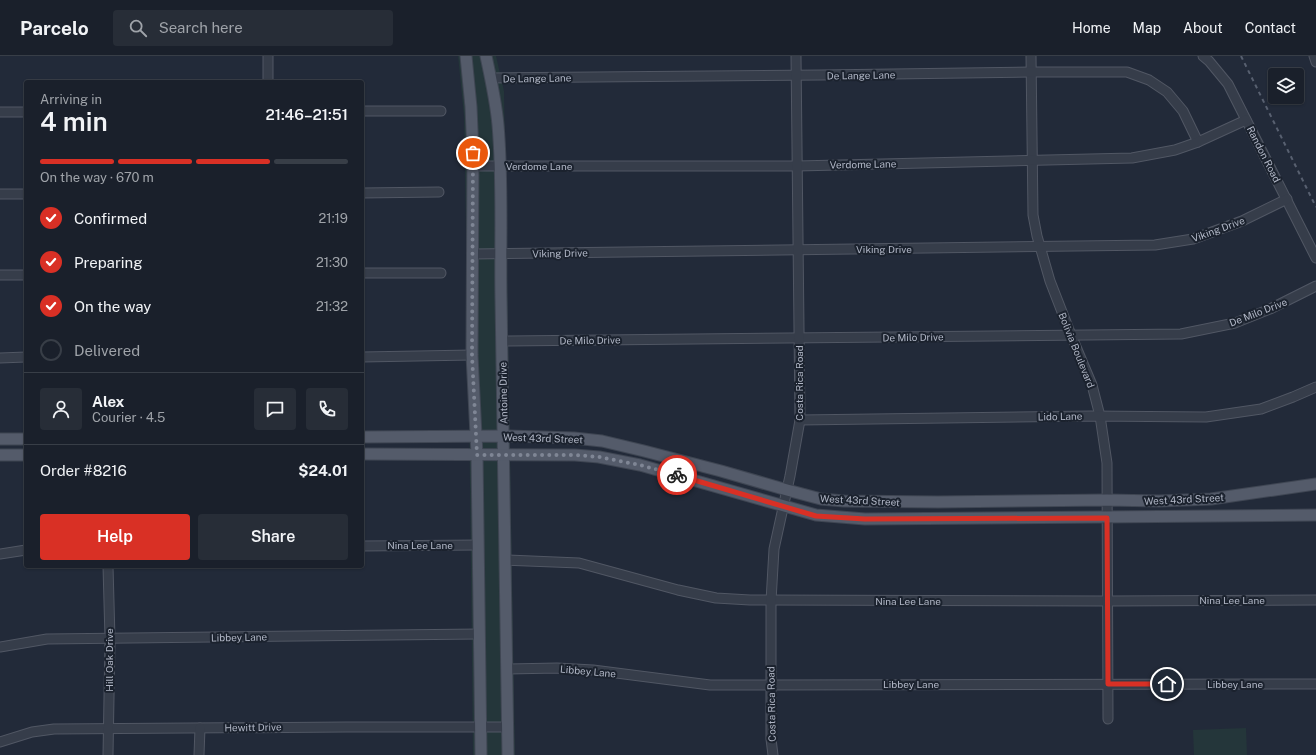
<!DOCTYPE html>
<meta charset="utf-8">
<style>
body{margin:0;font-family:"Public Sans",sans-serif;background:#272d37;color:#f1f3f6;height:100vh;display:flex;flex-direction:column;font-size:15px;white-space:nowrap}
*{box-sizing:border-box;margin:0}
p{font-size:13px;color:#9fa3a9}
.icon{flex:none;width:22px;height:22px;fill:none;stroke:currentColor;stroke-width:2;stroke-linecap:round;stroke-linejoin:round}
.map{position:relative;flex:1;overflow:hidden}
.side{position:absolute;left:24px;top:24px;width:340px;height:488px;display:flex;flex-direction:column;background:#1a202b;border-radius:4px;box-shadow:0 1px 3px #0004,0 0 0 1px #383e47}
.side>*{flex:none}
.fabs{position:absolute;left:1268px;top:12px;display:grid;gap:8px}
.fabs a{display:grid;place-items:center;width:36px;height:36px;border-radius:4px;background:#1a202b;box-shadow:0 1px 3px #0004,0 0 0 1px #383e47;font-size:20px}
.pin{position:absolute;display:grid;place-items:center;width:34px;height:34px;color:#fff;margin:-17px;border:2px solid #fff;border-radius:50%;box-shadow:0 1px 4px #0007}
.courier{position:absolute;display:grid;place-items:center;width:40px;height:40px;margin:-20px;border:3px solid #d93025;border-radius:50%;background:#fff;color:#222;box-shadow:0 1px 5px #0007}
.headline em{font-style:normal;font-weight:600}
.headline div{display:flex;flex-direction:column-reverse}
.headline{display:flex;align-items:center;justify-content:space-between;height:68px;padding:0 16px}
h1{font-size:26px;font-weight:600;line-height:30px}
.bar{display:grid;grid-template-columns:repeat(4,1fr);gap:6px 4px;align-content:center;height:48px;padding:0 16px}
.bar i{height:5px;border-radius:3px;background:#383e47}
.bar .selected{background:#d93025}
.bar p{grid-column:span 4}
.line{display:flex;align-items:center;gap:10px;padding:0 16px;border-top:1px solid #383e47}
.line div{flex:1}
.round{display:grid;place-items:center;flex:none;width:42px;height:42px;border-radius:4px;background:#272d37}
ol{padding:0 16px;list-style:none}
li{display:flex;align-items:center;gap:12px;height:44px}
li p{margin-inline-start:auto}
li .icon{padding:4px;border-radius:50%;background:#d93025;color:#fff;stroke-width:4}
li:last-child{color:#9fa3a9}
li i{width:22px;height:22px;border:2px solid #383e47;border-radius:50%}
.primary-button{display:flex;gap:8px;margin-top:auto;padding:8px 16px}
.primary-button a{flex:1;height:46px;border-radius:4px;background:#d93025;color:#fff;font-size:16px;font-weight:600;line-height:46px;text-align:center}
.primary-button a+a{background:#272d37;color:#f1f3f6}
header{display:flex;align-items:center;gap:24px;box-sizing:border-box;height:56px;padding:0 20px;background:#1a202b;border-bottom:1px solid #383e47}
header strong{font-size:19px}
nav{display:flex;gap:22px;margin-inline-start:auto;font-size:14px}
.search{width:280px;height:36px;background:#272d37;display:flex;align-items:center;gap:10px;box-sizing:border-box;padding:0 14px;border-radius:4px;color:#9fa3a9;font-size:15px}
.map>svg:first-child{display:block}
.green{fill:#24363a}
.lines{fill:none;stroke-linecap:round;stroke-linejoin:round}
.minor-casing{stroke:#515764;stroke-width:11}
.major-casing{stroke:#3f4653;stroke-width:13}
.minor{stroke:#363d4a;stroke-width:9}
.major{stroke:#545b6a;stroke-width:11}
.rail{stroke:#586070;stroke-width:2;stroke-dasharray:4 4;stroke-linecap:butt}
.done{stroke:#7f8695;stroke-width:4;stroke-dasharray:0 7.2}
.route{stroke:#d93025;stroke-width:5}
.labels{text-anchor:middle;stroke-width:4;stroke-linejoin:round;paint-order:stroke}
.street-label{font-size:10px;fill:#b1b7c6;stroke:#1b222e}
</style>
<header>
<strong>Parcelo</strong>
<div class="search"><svg class="icon" aria-label="search" viewBox="0 0 24 24"><circle cx="10" cy="10" r="6"/><path d="M15 15l6 6"/></svg>Search here</div>
<nav><a>Home</a><a>Map</a><a>About</a><a>Contact</a></nav>
</header>
<div class="map">
<svg width="1316" height="699" viewBox="0 0 1316 699">
<rect width="100%" height="100%" fill="#222a39"/>
<g class="green">
<polygon points="458,0 496,0 504,35 515,699 473,699 469,341 464,60"/>
<polygon points="1246,672 1247,699 1194,699 1193,674"/>
</g>
<g class="lines">
<defs>
<g id="minor">
<polyline points="1031,0 1033,159 1037,180 1050,225 1071,279 1092,329 1100,360 1107,407 1108,663"/>
<polyline points="1203,0 1209,5 1228,28 1316,202"/>
<polyline points="1314,0 1316,6"/>
<polyline points="491,22 821,19 1031,16 1127,16 1149,24 1167,36 1183,55 1198,86"/>
<polyline points="268,26 268,0"/>
<polyline points="362,55 441,55"/>
<polyline points="0,56 26,56"/>
<polyline points="473,110 797,110 1132,102 1175,94 1198,86 1246,64"/>
<polyline points="362,137 439,136"/>
<polyline points="0,138 26,138"/>
<polyline points="473,198 1155,189 1193,183 1242,165 1287,143"/>
<polyline points="362,217 441,217"/>
<polyline points="0,219 26,219"/>
<polyline points="502,285 1181,278 1235,267 1270,253 1316,230"/>
<polyline points="362,301 472,299"/>
<polyline points="0,302 26,301"/>
<polyline points="800,364 1091,360 1206,361 1261,353 1293,341 1316,331"/>
<polyline points="362,490 478,489"/>
<polyline points="0,498 26,494"/>
<polyline points="505,504 579,507 678,534 716,542 750,544 1108,545 1316,544"/>
<polyline points="0,591 47,583 479,578"/>
<polyline points="507,613 557,612 593,614 710,629 1316,628"/>
<polyline points="0,686 32,676 54,673 346,671 508,671"/>
<polyline points="108,699 110,583 108,510"/>
<polyline points="199,699 200,672"/>
<polyline points="773,699 771,683 771,545 774,493 790,420 800,364 796,0"/>
</g>
<g id="major">
<polyline points="466,0 471,51 473,97 472,299 477,399 481,699"/>
<path d="M486,0C491,23 496,46 498,69C503,126 500,184 501,242C504,394 505,547 508,699"/>
<polyline points="362,381 504,380 574,382 602,385 644,395 721,415 787,434 821,443 844,445 938,446 1107,444 1159,445 1211,443 1316,428"/>
<polyline points="0,383 26,383"/>
<polyline points="362,398 575,399 599,401 640,409 816,459 865,463 1316,459"/>
<polyline points="0,399 26,399"/>
</g>
</defs>
<use href="#minor" class="minor-casing"/>
<use href="#major" class="major-casing"/>
<use href="#minor" class="minor"/>
<use href="#major" class="major"/>
<polyline class="rail" points="1241,0 1316,151"/>
</g>
<g class="lines">
<polyline class="done" points="473,97 472,299 477,399 575,399 599,401 640,409 677,419"/>
<polyline class="route" points="677,419 816,460 865,463 1107,462 1108,628 1167,628"/>
</g>
<g class="labels">
<g class="street-label">
<text transform="translate(861 19) rotate(-1)" y="4">De Lange Lane</text>
<text transform="translate(537 22) rotate(-1)" y="4">De Lange Lane</text>
<text transform="translate(1264 98) rotate(63)" y="4">Randon Road</text>
<text transform="translate(863 108) rotate(-1)" y="4">Verdome Lane</text>
<text x="539" y="114">Verdome Lane</text>
<text transform="translate(1218 173) rotate(-20)" y="4">Viking Drive</text>
<text x="884" y="197">Viking Drive</text>
<text transform="translate(560 197) rotate(-1)" y="4">Viking Drive</text>
<text transform="translate(1258 256) rotate(-21)" y="4">De Milo Drive</text>
<text transform="translate(913 281) rotate(-1)" y="4">De Milo Drive</text>
<text transform="translate(590 284) rotate(-1)" y="4">De Milo Drive</text>
<text transform="translate(1077 294) rotate(68)" y="4">Bolivia Boulevard</text>
<text transform="translate(799 327) rotate(-90)" y="4">Costa Rica Road</text>
<text transform="translate(503 337) rotate(-91)" y="4">Antoine Drive</text>
<text transform="translate(1060 360) rotate(-1)" y="4">Lido Lane</text>
<text transform="translate(543 382) rotate(2)" y="4">West 43rd Street</text>
<text transform="translate(1184 443) rotate(-3)" y="4">West 43rd Street</text>
<text transform="translate(860 444) rotate(3)" y="4">West 43rd Street</text>
<text x="420" y="493">Nina Lee Lane</text>
<text x="1232" y="548">Nina Lee Lane</text>
<text x="908" y="549">Nina Lee Lane</text>
<text transform="translate(239 581) rotate(-1)" y="4">Libbey Lane</text>
<text transform="translate(109 604) rotate(-90)" y="4">Hill Oak Drive</text>
<text transform="translate(588 615) rotate(5)" y="4">Libbey Lane</text>
<text x="911" y="632">Libbey Lane</text>
<text x="1235" y="632">Libbey Lane</text>
<text transform="translate(771 648) rotate(-91)" y="4">Costa Rica Road</text>
<text transform="translate(253 671) rotate(-1)" y="4">Hewitt Drive</text>
</g>
</g>
</svg>
<div class="fabs">
<a><svg class="icon" aria-label="layers" viewBox="0 0 24 24"><path d="M12 4l9 5-9 5-9-5zM3 14l9 5 9-5"/></svg></a>
</div>
<div class="pin" style="left:473px;top:97px;background:#ea580c"><svg class="icon" aria-label="bag" viewBox="0 0 24 24"><path d="M5 8h14l-1 12H6zM9 8a3 3 0 0 1 6 0"/></svg></div>
<div class="pin" style="left:1167px;top:628px;background:#1f2937"><svg class="icon" aria-label="home" viewBox="0 0 24 24"><path d="M3 11l9-7 9 7M6 9v11h12V9"/></svg></div>
<div class="courier" style="left:677px;top:419px"><svg class="icon" aria-label="bike" viewBox="0 0 24 24"><circle cx="6" cy="16" r="4"/><circle cx="18" cy="16" r="4"/><path d="M6 16l4-8h5l3 8M10 8l3 8H6M13 5h3"/></svg></div>
<section class="side">
<div class="headline"><div><h1>4 min</h1><p>Arriving in</p></div><em>21:46–21:51</em></div>
<div class="bar"><i class="selected"></i><i class="selected"></i><i class="selected"></i><i></i><p>On the way · 670 m</p></div>
<ol>
<li><svg class="icon" aria-label="check" viewBox="0 0 24 24"><path d="M5 12l5 5 9-10"/></svg>Confirmed<p>21:19</p></li>
<li><svg class="icon" aria-label="check" viewBox="0 0 24 24"><path d="M5 12l5 5 9-10"/></svg>Preparing<p>21:30</p></li>
<li><svg class="icon" aria-label="check" viewBox="0 0 24 24"><path d="M5 12l5 5 9-10"/></svg>On the way<p>21:32</p></li>
<li><i></i>Delivered</li>
</ol>
<div class="line" style="height:72px"><a class="round"><svg class="icon" aria-label="person" viewBox="0 0 24 24"><circle cx="12" cy="8" r="4"/><path d="M4 21q1-7 8-7t8 7"/></svg></a><div><b>Alex</b><p>Courier · 4.5</p></div><a class="round"><svg class="icon" aria-label="chat" viewBox="0 0 24 24"><path d="M4 5h16v11H9l-5 4z"/></svg></a><a class="round"><svg class="icon" aria-label="phone" viewBox="0 0 24 24"><path d="M5 4h4l2 5-3 2q2 4 5 5l2-3 5 2v4C11 20 4 13 5 4z"/></svg></a></div>
<div class="line" style="height:52px"><div>Order #8216</div><b>$24.01</b></div>
<div class="primary-button"><a>Help</a><a>Share</a></div>
</section>
</div>
